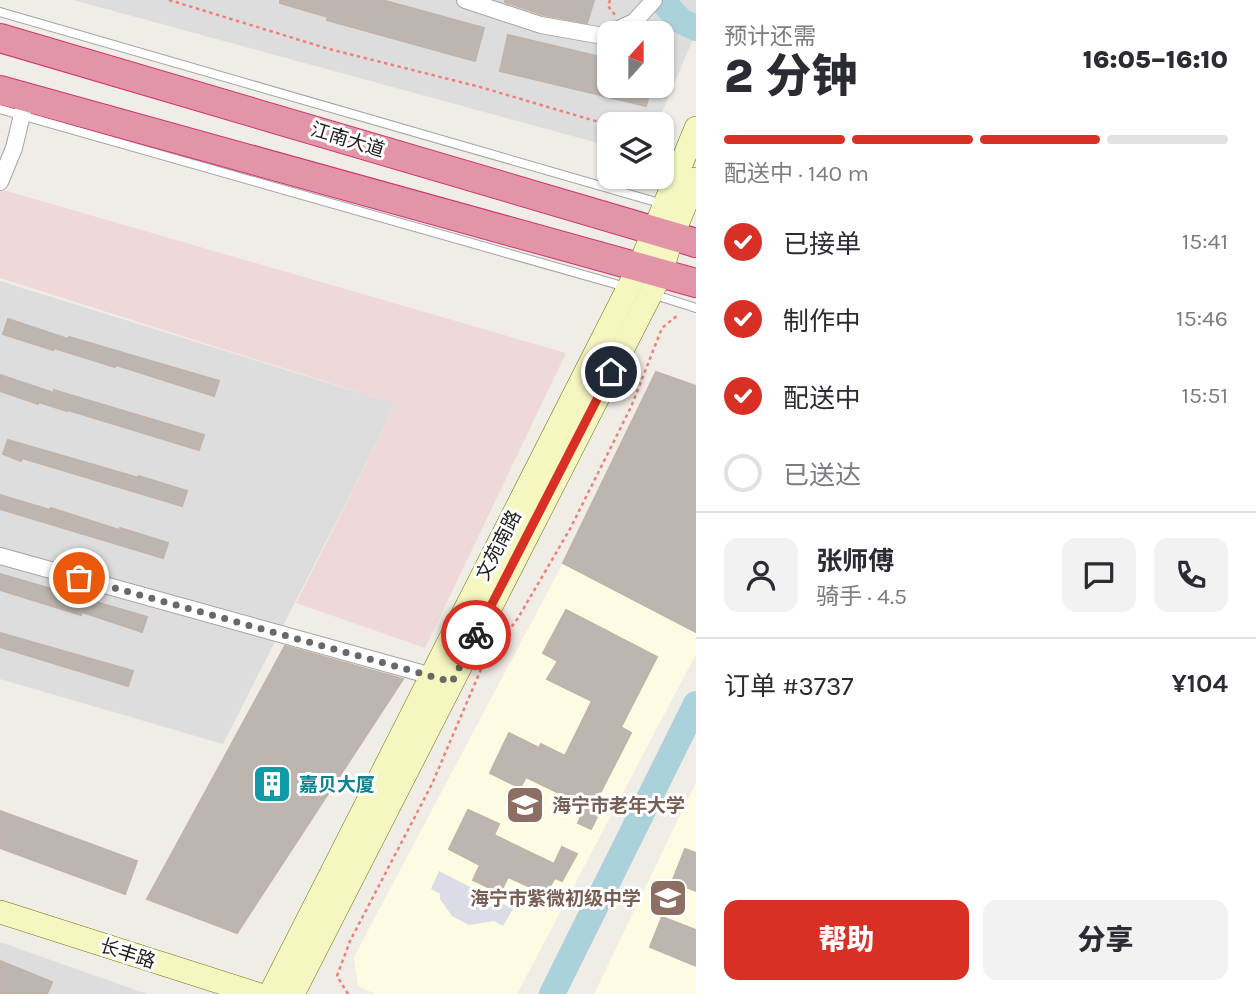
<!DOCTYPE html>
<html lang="zh">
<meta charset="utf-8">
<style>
body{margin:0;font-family:Karla,"Noto Sans SC",sans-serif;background:#f2f2f3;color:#2b2b33;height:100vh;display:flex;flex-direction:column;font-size:26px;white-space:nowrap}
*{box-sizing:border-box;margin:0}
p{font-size:23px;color:#7c7c81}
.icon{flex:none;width:38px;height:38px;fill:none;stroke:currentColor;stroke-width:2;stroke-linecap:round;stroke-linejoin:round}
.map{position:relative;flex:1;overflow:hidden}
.side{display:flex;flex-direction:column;background:#fff;width:560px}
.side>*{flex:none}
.needle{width:46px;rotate:21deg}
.fabs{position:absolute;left:597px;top:21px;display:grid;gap:14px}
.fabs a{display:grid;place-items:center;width:77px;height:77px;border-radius:14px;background:#fff;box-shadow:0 2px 5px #0004;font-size:35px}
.pin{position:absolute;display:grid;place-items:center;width:60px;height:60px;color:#fff;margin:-30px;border:4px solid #fff;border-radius:50%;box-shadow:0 2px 7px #0007}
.courier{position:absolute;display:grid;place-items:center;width:70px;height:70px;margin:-35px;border:5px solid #d93025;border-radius:50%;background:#fff;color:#222;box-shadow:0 2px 9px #0007}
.headline em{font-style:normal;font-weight:800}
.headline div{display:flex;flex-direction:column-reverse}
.headline{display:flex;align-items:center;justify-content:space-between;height:119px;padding:0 28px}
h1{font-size:46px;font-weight:800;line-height:52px}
.bar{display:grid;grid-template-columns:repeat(4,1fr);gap:10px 7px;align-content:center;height:84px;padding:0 28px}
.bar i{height:9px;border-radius:5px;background:#e1e1e2}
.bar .active{background:#d93025}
.bar p{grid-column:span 4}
.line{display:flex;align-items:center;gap:18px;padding:0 28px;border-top:2px solid #e1e1e2}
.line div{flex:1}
.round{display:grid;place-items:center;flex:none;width:74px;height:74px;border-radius:14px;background:#f2f2f3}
ol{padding:0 28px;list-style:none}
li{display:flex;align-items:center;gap:21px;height:77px}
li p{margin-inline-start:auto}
li .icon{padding:7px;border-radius:50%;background:#d93025;color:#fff;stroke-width:4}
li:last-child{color:#7c7c81}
li i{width:38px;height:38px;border:4px solid #e1e1e2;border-radius:50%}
.action{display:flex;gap:14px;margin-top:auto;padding:14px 28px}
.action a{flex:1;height:80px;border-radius:14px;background:#d93025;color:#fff;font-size:28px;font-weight:800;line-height:80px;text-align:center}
.action a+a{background:#f2f2f3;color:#2b2b33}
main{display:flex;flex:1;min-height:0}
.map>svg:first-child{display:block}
.residential{fill:#dedddd;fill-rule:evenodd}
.commercial{fill:#efd8d8}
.education{fill:#fdfce3}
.plaza{fill:#dbdce6}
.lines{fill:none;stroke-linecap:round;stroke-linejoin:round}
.river{stroke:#abd2da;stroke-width:26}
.building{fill:#bdb6b0;stroke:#c1b3aa;stroke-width:2}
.lane-casing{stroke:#a4a4a4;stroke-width:10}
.street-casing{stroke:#a4a4a4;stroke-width:18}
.secondary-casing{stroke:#6b720c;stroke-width:24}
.highway-casing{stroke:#d0336f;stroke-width:30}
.path{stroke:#f17f77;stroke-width:2.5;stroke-dasharray:3.5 3.5;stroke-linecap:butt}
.lane{stroke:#fff;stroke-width:8}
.street{stroke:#fff;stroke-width:16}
.secondary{stroke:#f5f6c0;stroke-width:23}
.highway{stroke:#e295a6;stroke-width:28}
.done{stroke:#696866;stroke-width:7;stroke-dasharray:0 12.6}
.route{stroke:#d93025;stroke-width:9}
.labels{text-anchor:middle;stroke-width:6;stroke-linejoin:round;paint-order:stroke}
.street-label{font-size:19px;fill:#202020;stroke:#fff}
.culture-label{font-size:19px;font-weight:bold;fill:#0d838f;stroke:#fff;text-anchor:start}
.education-label{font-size:19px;font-weight:bold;fill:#785e54;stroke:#fff;text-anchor:start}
</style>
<main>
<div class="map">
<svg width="696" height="994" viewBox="0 0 696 994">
<rect width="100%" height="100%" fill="#f0ede7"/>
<g class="residential">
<path d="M73,0H696V32L657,124H609V146ZM609,33H662V86H609Z"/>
<polygon points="0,281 396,404 223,744 0,679"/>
<polygon points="0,942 147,994 0,994"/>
</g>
<polygon class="commercial" points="0,189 566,353 425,648 296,603 396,404 0,278"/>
<g class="education">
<polygon points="563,563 696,632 696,654 517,994 375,994 358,986 354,957"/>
<polygon points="696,783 696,994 594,994 686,803"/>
</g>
<polygon class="plaza" points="439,871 513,909 503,926 494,921 469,925 452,916 440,899 440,894 431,889"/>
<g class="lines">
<g class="river">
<polyline points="661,0 681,21 696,28"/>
<polyline points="552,994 696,704"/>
</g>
</g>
<g class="building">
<polygon points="280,0 382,0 484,28 475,61 327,20 328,17 280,3"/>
<polygon points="505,0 594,0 587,23 544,15 505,2"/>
<polygon points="508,35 609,59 609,86 651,86 646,106 500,71"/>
<polygon points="8,319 68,339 69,337 219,381 214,396 116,365 115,367 54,348 53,350 3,334"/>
<polygon points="656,372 696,386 696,632 563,563"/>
<polygon points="0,375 54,393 54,390 204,435 199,450 68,410 67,411 39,402 38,404 0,391"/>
<polygon points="8,440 139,478 139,476 187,491 182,506 22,458 21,461 3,454"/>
<polygon points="0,495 50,510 51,508 119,530 120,528 168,543 163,558 0,509"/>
<polygon points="0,574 147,617 142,632 82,612 81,615 0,590"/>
<polygon points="566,610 657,657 621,727 631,733 597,799 604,803 591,829 578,823 586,806 526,777 520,788 490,773 509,733 539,748 541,744 565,756 592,701 547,679 558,661 543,653"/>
<polygon points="0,633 133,671 128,686 0,647"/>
<polygon points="285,646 403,679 237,933 147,899"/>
<polygon points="468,810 499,824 494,835 554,864 562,847 577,854 562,881 555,878 545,894 508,877 500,893 473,880 480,865 449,849"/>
<polygon points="0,811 137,861 125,894 0,848"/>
<polygon points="685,849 696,853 696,891 672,882"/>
<polygon points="662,917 696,930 696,966 650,947"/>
<polygon points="0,961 52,982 47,994 0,994"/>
</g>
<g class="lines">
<defs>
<g id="lane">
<polyline points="0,12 663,204"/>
<polyline points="0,109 626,287"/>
<polyline points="652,294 696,308"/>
</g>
<g id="street">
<polyline points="465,0 541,25 603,36 634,22 654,0"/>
<polyline points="0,182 14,148 26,98"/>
<polyline points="0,556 439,678"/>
</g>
<g id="secondary">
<polyline points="0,912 257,994"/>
<polyline points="270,994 639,267 696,128"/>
<polyline points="293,994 661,274 672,236 696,179"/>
</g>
<g id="highway">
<polyline points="0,38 696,243"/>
<polyline points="0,90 696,283"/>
</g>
</defs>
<use href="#lane" class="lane-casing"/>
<use href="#street" class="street-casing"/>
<use href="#secondary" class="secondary-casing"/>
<use href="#highway" class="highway-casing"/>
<g class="path">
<polyline points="169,0 329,49 480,87 609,125"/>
<polyline points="610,0 608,6 615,15"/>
<polyline points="348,994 337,976 350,941 432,784 482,667 518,618 570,529 631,407 662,328 679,314"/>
</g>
<use href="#lane" class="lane"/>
<use href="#street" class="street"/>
<use href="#secondary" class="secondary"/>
<use href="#highway" class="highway"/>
</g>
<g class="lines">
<polyline class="done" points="79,578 452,682 476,635"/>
<polyline class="route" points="476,635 611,372"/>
</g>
<defs>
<symbol id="building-square" viewBox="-11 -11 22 22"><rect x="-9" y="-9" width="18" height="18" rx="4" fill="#0f9aa8" stroke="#fff"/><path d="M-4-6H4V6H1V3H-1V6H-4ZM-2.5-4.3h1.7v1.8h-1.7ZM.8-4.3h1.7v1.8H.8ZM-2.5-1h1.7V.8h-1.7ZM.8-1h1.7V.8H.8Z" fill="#fff"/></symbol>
<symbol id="school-square" viewBox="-11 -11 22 22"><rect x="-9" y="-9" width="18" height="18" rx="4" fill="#8d6e63" stroke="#fff"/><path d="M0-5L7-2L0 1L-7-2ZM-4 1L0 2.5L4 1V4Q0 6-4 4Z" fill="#fff"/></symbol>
</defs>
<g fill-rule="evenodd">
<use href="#building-square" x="250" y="762" width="44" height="44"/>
<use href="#school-square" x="503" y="783" width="44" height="44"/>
<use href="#school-square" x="646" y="876" width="44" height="44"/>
</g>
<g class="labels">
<g class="street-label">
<text transform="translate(348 139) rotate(17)" y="7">江南大道</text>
<text transform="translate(498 545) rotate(-63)" y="7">文苑南路</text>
<text transform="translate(128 953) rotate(18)" y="7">长丰路</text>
</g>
<g class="culture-label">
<text x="299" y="791">嘉贝大厦</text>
</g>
<g class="education-label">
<text x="552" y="812">海宁市老年大学</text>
<text x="641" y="905" text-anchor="end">海宁市紫微初级中学</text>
</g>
</g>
</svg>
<div class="fabs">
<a><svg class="needle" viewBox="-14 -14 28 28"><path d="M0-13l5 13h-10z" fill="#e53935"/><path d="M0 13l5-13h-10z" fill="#7c7c81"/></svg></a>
<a><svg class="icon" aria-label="layers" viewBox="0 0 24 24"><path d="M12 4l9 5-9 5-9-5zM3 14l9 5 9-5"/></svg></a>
</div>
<div class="pin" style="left:79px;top:578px;background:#ea580c"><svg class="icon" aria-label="bag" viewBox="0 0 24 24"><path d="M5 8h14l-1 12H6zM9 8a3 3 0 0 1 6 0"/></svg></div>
<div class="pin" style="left:611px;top:372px;background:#1f2937"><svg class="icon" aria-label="home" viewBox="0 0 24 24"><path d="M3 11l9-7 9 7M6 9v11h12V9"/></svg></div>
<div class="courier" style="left:476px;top:635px"><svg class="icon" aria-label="bike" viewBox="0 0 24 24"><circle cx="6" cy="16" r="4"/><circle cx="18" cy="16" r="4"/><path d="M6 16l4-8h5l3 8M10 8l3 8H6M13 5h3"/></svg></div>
</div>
<section class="side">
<div class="headline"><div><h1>2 分钟</h1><p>预计还需</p></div><em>16:05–16:10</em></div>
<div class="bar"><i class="active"></i><i class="active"></i><i class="active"></i><i></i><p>配送中 · 140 m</p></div>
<ol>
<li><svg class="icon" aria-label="check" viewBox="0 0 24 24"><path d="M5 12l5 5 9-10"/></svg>已接单<p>15:41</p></li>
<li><svg class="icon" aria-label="check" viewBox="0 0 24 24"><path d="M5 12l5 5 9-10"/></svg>制作中<p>15:46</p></li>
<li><svg class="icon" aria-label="check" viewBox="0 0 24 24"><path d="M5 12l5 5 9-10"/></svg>配送中<p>15:51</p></li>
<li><i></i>已送达</li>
</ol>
<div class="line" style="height:126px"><a class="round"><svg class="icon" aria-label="person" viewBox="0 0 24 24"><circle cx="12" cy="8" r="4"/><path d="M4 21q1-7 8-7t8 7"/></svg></a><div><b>张师傅</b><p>骑手 · 4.5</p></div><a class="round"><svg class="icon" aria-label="chat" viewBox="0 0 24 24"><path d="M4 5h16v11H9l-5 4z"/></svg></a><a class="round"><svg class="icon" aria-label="phone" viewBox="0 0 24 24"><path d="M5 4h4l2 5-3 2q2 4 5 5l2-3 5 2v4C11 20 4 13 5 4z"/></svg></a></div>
<div class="line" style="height:91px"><div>订单 #3737</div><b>¥104</b></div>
<div class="action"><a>帮助</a><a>分享</a></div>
</section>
</main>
